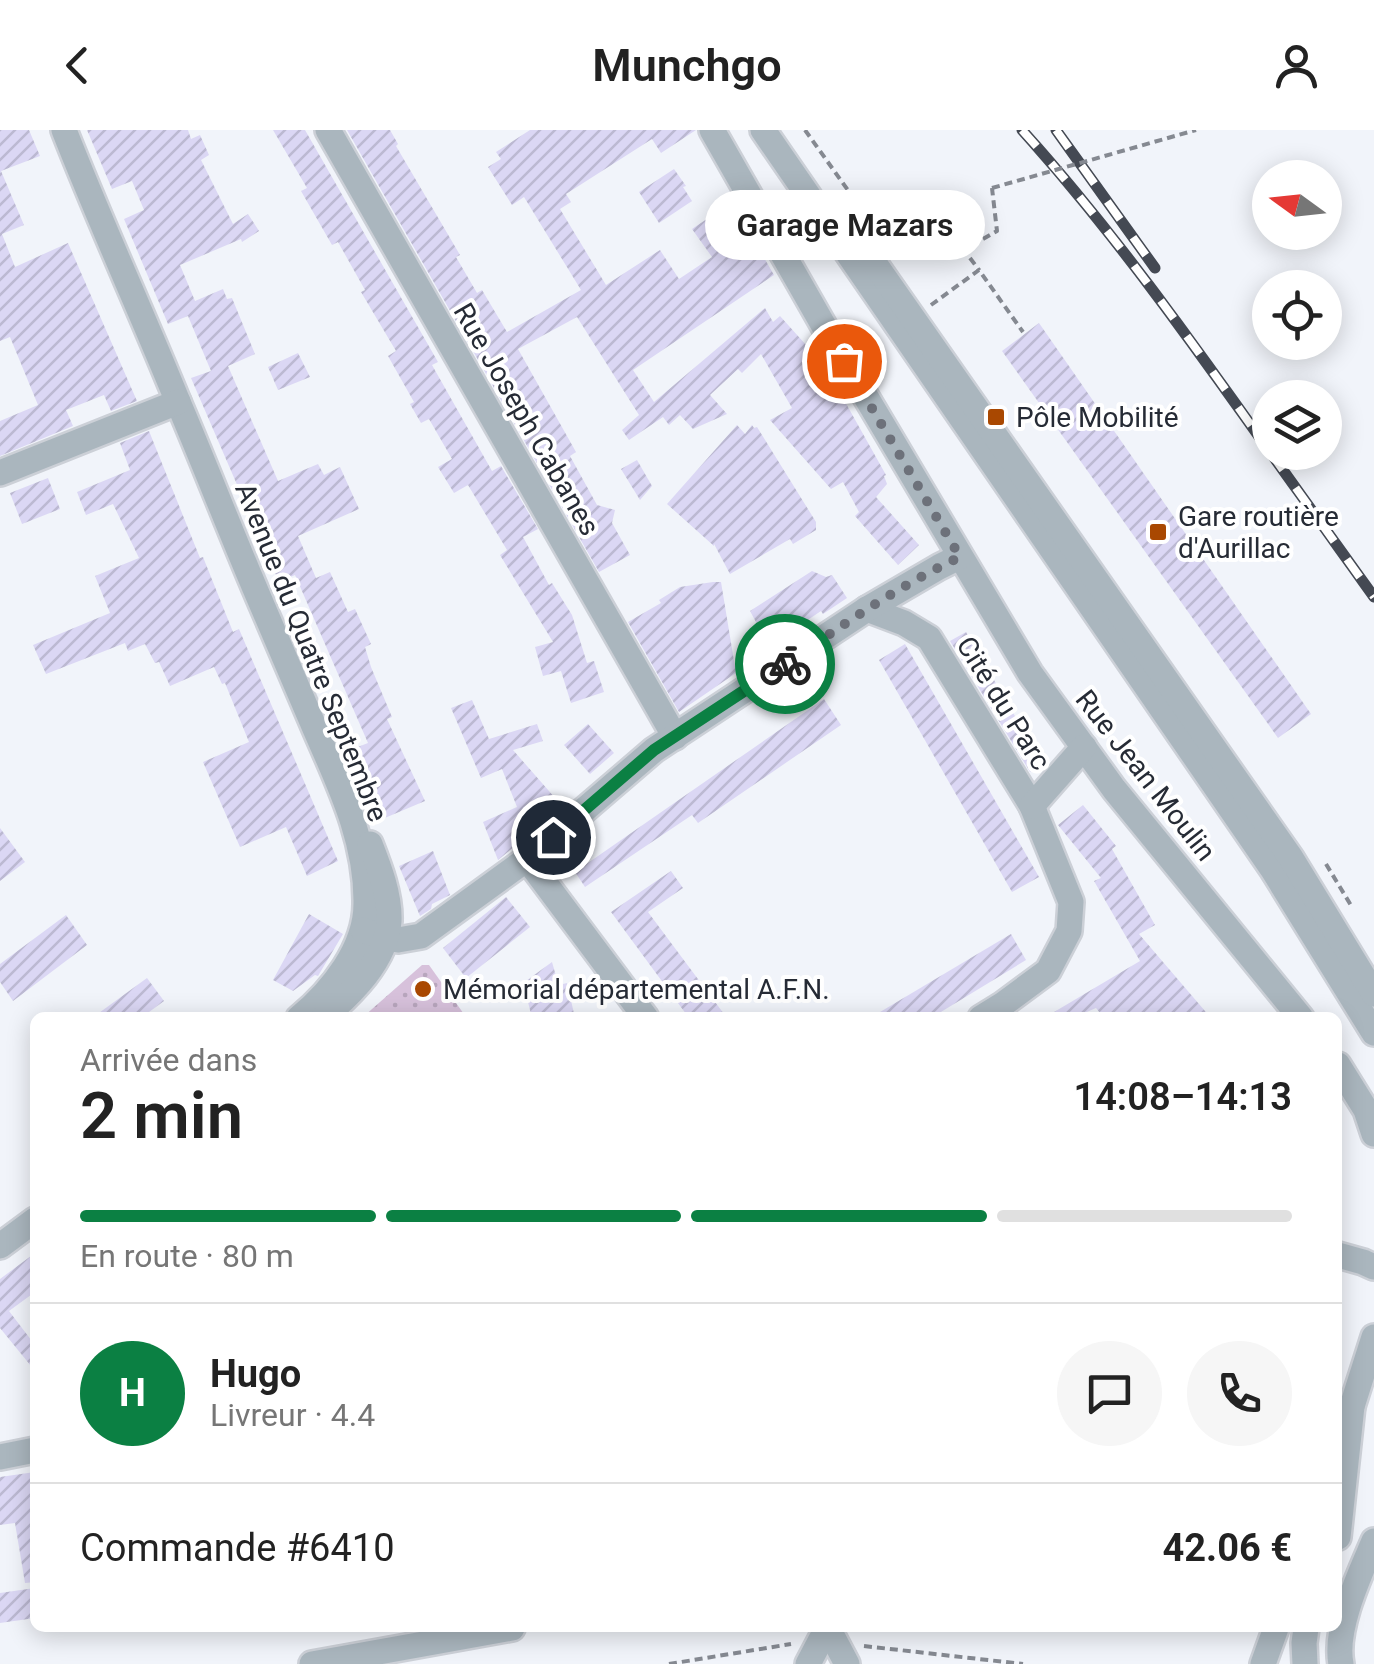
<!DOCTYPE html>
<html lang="fr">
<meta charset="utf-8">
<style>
body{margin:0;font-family:Roboto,sans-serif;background:#f6f6f6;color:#222;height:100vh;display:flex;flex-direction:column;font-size:38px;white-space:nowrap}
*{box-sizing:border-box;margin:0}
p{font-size:32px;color:#767676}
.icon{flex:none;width:55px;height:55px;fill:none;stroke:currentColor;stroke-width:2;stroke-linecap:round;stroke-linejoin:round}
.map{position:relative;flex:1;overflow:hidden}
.panel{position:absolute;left:30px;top:882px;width:1312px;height:620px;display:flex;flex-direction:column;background:#fff;border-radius:15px;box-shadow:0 5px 25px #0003}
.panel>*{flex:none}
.needle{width:65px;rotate:285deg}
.controls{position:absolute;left:1252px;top:30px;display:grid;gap:20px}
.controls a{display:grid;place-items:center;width:90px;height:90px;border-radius:50%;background:#fff;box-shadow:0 5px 25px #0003;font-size:50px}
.pin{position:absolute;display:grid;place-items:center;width:85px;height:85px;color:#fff;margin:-42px;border:5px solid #fff;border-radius:50%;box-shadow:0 2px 10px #0007}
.courier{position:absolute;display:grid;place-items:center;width:100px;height:100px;margin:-50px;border:8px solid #0b8043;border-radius:50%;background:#fff;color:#222;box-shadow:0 2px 12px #0007}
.bubble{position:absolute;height:70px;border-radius:35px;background:#fff;box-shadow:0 5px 25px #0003;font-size:32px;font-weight:600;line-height:70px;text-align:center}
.summary em{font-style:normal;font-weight:600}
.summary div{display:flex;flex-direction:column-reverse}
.summary{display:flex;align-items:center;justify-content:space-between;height:170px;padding:0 50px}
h1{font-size:65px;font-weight:600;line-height:75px}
.bar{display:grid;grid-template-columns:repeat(4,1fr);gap:15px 10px;align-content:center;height:120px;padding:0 50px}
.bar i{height:12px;border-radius:8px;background:#e0e0e0}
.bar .current{background:#0b8043}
.bar p{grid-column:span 4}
.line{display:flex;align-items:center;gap:25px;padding:0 50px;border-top:2px solid #e0e0e0}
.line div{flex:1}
.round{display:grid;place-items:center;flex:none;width:105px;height:105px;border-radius:52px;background:#f6f6f6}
header{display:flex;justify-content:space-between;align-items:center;height:130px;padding:0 50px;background:#fff;font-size:45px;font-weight:600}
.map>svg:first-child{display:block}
.grass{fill:url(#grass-dots)}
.building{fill:url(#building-hatch)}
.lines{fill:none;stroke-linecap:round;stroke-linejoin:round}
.minor-casing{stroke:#ccd0d7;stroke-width:30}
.path{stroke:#858991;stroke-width:4;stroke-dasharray:8 5;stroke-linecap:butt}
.minor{stroke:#aab6be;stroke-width:25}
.rail-casing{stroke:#444953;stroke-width:11}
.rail{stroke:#fff;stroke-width:8;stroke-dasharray:22;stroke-linecap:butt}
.path-bridge{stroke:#858991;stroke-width:4;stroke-dasharray:8 5;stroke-linecap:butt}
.done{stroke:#6d717a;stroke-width:10;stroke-dasharray:0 18}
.route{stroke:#0b8043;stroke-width:12}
.poi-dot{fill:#a94801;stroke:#fff;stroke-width:4}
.labels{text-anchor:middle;stroke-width:8;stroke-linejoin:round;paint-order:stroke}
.poi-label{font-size:28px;fill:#262b35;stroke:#fff;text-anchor:start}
.street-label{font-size:28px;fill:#262b35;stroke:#fff}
</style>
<header><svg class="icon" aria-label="back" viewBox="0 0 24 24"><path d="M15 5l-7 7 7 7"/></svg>Munchgo<svg class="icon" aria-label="person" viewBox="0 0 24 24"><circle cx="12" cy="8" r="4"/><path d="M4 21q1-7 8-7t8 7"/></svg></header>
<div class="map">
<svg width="1374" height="1534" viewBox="0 0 1374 1534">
<defs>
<pattern id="grass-dots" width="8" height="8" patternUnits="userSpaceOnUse" patternTransform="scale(2.5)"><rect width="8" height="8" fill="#d7c1db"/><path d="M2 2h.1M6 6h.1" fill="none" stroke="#b8a6bd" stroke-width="1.8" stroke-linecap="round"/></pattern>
<pattern id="building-hatch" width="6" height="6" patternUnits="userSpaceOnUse" patternTransform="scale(2.5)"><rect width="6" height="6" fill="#dbd7f4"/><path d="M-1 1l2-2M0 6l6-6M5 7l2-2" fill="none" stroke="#bcb9d2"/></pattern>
</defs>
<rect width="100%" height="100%" fill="#f1f4fa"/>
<polygon class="grass" points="422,835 429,835 466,887 363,887"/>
<g class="building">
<polygon points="0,0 29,0 40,26 1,41 24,95 2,104 15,137 68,113 137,271 111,281 104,265 66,280 73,296 0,326 0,291 38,275 10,207 0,211"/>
<polygon points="87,0 188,0 191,9 200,5 209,25 201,30 233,94 248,84 259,101 242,112 241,109 180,135 195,171 223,159 227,169 232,168 255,224 228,236 278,351 318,334 324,345 340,337 359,379 298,406 316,448 330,442 348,482 355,479 371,514 365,517 371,537 392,587 387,589 425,671 380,690 350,620 368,613 295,445 279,452 191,248 211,241 188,186 168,194 124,89 144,80 132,51 112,59"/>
<polygon points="273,0 305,0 438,232 432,235 492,341 501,336 538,399 523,407 549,455 552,453 572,485 587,533 594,531 604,562 571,573 561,541 543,546 535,517 553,512 500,425 507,420 468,355 454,363 438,337 452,329 429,289 421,293 410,274 414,272 388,226 396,221 361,162 365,160 338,112 332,115 301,61 307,58"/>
<polygon points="347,0 390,0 398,14 396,16 460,125 456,127 477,163 482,160 507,202 581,160 524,67 512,75 488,37 501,29 496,22 530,0 696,0 661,23 652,9 566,64 571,72 560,79 606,155 660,120 679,149 712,127 692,99 732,72 774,145 633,240 654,272 765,178 773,192 780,186 825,236 886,345 884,346 887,354 876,367 919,415 898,435 855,386 859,382 843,352 831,359 770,290 792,278 761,224 742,243 738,239 710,265 727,284 693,299 680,285 669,295 663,287 629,310 622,300 639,285 577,187 518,219 576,322 570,326 597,375 615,380 612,393 630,425 599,442"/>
<polygon points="674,39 686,56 683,57 692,71 659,93 639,62"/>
<polygon points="1039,193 1311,584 1278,608 1002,221"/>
<polygon points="298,223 310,247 278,260 268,237"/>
<polygon points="737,295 745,304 752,295 754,298 757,297 816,392 816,400 793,414 790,409 730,444 714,414 714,416 667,374"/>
<polygon points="149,301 200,428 203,427 233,502 239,499 338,731 307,746 286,697 240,717 203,632 249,612 225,553 222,554 214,537 170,556 159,532 155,533 145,514 128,521 125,513 46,544 33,515 110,483 95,446 139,428 113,374 86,385 77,362 130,340 120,313"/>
<polygon points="637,330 652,356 640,370 621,339"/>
<polygon points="48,348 60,379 22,394 10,363"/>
<polygon points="812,441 826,447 832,445 847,468 823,484 821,481 769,516 750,481"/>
<polygon points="713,452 721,452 736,543 679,582 628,492 661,473 659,470 680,457"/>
<polygon points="966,502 1043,634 1030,642 950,511"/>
<polygon points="905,514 1039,747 1012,762 879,530"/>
<polygon points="824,569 841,595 698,693 692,685 585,757 575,742"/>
<polygon points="472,570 489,609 537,594 543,611 513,620 563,677 498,730 483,692 517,677 502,639 481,648 451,578"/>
<polygon points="588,594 614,623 590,644 564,615"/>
<polygon points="1083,675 1116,716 1112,719 1155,795 1139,804 1211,888 1104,888 1096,878 1073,888 1044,888 1140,831 1094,751 1101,748 1058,695"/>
<polygon points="0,698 25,732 0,751"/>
<polygon points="433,721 450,765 432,774 431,779 420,786 399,736"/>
<polygon points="671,741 683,758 648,782 727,888 689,888 611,782"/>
<polygon points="506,767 530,797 466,848 443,818"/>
<polygon points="309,784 343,804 318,846 315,845 293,861 273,850"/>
<polygon points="66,785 87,815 13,871 0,852 0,834"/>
<polygon points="1011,804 1026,830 931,888 870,888"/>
<polygon points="552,832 556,846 560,844 563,854 567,853 575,888 532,888 526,864 529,863 526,851"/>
<polygon points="147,848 164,871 141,888 92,888"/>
<polygon points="35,1123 35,1162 9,1181 35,1215 35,1233 31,1236 0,1198 0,1149"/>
<polygon points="35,1342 35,1452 25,1453 15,1393 0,1395 0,1347"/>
<polygon points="35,1458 35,1488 0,1493 0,1463"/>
</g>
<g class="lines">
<defs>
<g id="minor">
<path d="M64,0C100,92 141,181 178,272C207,340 233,408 262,475C280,517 298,559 316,601C340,656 367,711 366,774C366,818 332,861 299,888"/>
<polyline points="328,0 675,607"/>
<polyline points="712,0 825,198 1030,543 1114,659 1301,888"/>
<polyline points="763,0 1273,740 1374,903"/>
<polyline points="863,117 1291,728 1374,864"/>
<polyline points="0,343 178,272"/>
<polyline points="867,479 904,493 929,508 1032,676 1071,772 1069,801 1048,841 1002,875 981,888"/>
<polyline points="1032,676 1084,617"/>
<polyline points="527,729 646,888"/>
<polyline points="363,800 384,808 398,810 421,806 527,729 654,620 867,479 939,437 959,427"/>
<path d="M323,888C351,864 386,831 389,791C390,765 379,737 370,714"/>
<polyline points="1338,935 1366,980 1374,1004"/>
<polyline points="0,1116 35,1090"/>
<polyline points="1338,1125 1363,1132 1374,1137"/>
<polyline points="1347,1292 1374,1207"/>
<polyline points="0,1327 35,1320"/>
<polyline points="1338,1407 1352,1276"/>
<polyline points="828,1498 847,1534"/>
<polyline points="312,1534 512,1498"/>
<polyline points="808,1534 827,1498"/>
<polyline points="1263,1534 1276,1498"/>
<polyline points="1305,1534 1304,1513 1306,1498"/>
<path d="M1341,1534C1334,1498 1360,1444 1374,1411"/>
</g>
</defs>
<use href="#minor" class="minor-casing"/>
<g class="path">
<polyline points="805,0 872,94"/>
<polyline points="983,109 997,101 992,58"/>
<polyline points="970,128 979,140"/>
<polyline points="931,175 979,140 1023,202"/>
<polyline points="1326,734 1352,777"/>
<polyline points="864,1516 1023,1534"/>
<polyline points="669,1534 791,1514"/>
</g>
<use href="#minor" class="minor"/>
<defs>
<g id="rail">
<path d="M1022,0C1113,101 1191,211 1270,322"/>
<polyline points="1056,0 1155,138"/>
<polyline points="1270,322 1374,467"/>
</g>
</defs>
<use href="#rail" class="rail-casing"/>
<use href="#rail" class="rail"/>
<polyline class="path-bridge" points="992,58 1196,0"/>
</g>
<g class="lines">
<path class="done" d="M785,534C842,496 898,456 960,427L844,231"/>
<polyline class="route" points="553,707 654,620 785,534"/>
</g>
<g class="poi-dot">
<rect x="986" y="277" width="20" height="20" rx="5"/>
<rect x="1148" y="392" width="20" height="20" rx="5"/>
<circle cx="423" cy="859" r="10"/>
</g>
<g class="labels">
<g class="poi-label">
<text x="1016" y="297">Pôle Mobilité</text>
<text x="1178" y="396">Gare routière<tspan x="1178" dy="32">d'Aurillac</tspan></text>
<text x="443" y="869">Mémorial départemental A.F.N.</text>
</g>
<g class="street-label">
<text transform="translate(527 289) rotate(60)" y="10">Rue Joseph Cabanes</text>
<text transform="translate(312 522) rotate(68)" y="10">Avenue du Quatre Septembre</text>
<text transform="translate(1004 573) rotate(58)" y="10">Cité du Parc</text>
<text transform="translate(1146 645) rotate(52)" y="10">Rue Jean Moulin</text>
</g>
</g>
</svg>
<div class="controls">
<a><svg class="needle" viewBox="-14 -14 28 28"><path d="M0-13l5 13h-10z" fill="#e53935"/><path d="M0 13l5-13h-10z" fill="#767676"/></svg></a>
<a><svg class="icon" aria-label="locate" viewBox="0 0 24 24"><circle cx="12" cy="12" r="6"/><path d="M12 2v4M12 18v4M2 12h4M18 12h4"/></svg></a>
<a><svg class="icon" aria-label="layers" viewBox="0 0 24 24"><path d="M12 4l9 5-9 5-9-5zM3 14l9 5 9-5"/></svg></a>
</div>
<div class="pin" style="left:844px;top:231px;background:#ea580c"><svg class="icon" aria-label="bag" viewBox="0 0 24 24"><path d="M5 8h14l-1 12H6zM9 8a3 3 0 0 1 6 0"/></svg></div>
<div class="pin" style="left:553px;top:707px;background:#1f2937"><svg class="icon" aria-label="home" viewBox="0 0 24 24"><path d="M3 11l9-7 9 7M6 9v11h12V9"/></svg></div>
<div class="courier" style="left:785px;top:534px"><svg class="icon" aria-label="bike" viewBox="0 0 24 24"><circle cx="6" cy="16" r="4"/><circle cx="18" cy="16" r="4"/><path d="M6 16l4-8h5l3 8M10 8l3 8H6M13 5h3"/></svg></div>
<div class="bubble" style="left:705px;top:60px;width:280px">Garage Mazars</div>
<section class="panel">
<div class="summary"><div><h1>2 min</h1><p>Arrivée dans</p></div><em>14:08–14:13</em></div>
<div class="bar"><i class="current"></i><i class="current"></i><i class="current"></i><i></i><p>En route · 80 m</p></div>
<div class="line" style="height:180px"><b class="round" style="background:#0b8043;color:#fff">H</b><div><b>Hugo</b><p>Livreur · 4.4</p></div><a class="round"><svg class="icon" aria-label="chat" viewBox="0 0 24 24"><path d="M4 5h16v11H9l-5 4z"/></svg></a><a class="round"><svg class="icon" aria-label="phone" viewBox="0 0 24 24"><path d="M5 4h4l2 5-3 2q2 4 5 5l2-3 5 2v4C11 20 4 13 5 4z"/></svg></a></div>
<div class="line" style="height:130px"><div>Commande #6410</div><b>42.06 €</b></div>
</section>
</div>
